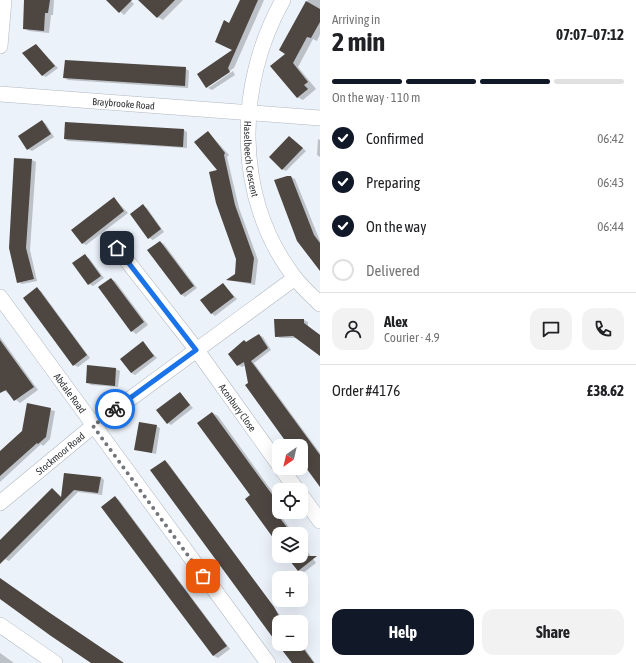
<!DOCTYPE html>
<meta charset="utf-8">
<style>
body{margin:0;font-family:"Asap Condensed",sans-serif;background:#f2f2f2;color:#202124;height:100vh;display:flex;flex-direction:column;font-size:15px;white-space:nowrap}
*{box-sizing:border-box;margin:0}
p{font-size:13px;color:#757577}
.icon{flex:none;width:22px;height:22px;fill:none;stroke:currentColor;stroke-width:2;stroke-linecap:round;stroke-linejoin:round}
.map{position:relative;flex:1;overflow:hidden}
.panel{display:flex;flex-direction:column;background:#fff;width:316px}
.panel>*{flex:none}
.needle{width:26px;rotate:214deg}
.fabs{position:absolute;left:272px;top:439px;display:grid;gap:8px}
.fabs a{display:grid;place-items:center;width:36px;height:36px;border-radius:8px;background:#fff;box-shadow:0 4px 16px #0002;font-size:20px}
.pin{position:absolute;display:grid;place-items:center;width:34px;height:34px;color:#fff;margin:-17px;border-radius:8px;box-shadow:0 2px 6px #0006}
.courier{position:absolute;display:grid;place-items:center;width:40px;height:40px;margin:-20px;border:3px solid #1a73e8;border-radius:50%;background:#fff;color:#222;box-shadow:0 1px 5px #0007}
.summary em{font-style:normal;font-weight:700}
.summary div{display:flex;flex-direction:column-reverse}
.summary{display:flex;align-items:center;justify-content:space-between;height:68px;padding:0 12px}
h1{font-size:26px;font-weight:700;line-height:30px}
.bar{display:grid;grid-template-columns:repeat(4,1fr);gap:6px 4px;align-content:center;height:48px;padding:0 12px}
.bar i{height:5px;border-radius:3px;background:#e0e0e0}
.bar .active{background:#111827}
.bar p{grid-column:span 4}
.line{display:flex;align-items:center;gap:10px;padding:0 12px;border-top:1px solid #e0e0e0}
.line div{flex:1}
.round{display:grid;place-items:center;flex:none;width:42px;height:42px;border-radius:12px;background:#f2f2f2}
ol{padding:0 12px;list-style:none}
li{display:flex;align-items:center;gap:12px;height:44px}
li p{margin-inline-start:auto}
li .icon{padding:4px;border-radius:50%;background:#111827;color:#fff;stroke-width:4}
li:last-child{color:#757577}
li i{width:22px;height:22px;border:2px solid #e0e0e0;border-radius:50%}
.action{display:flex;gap:8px;margin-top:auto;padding:8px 12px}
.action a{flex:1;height:46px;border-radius:12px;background:#111827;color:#fff;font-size:16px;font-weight:700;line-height:46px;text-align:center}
.action a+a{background:#f2f2f2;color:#202124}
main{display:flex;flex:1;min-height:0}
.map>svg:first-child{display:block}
.shadow{fill:#0003}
.building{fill:#4d4641}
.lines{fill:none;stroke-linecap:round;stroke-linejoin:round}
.street-casing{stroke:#b2b8c0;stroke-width:16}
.street{stroke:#fff;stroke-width:15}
.done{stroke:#72757a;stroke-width:4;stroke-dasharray:0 7.2}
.route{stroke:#1a73e8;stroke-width:5}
.labels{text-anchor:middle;stroke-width:4;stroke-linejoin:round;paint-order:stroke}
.street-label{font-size:10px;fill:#303235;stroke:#fff}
</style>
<main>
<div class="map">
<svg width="320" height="663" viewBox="0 0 320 663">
<rect width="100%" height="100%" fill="#ecf2fa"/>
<g class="shadow">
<polygon points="25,0 54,0 53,15 51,15 49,33 29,31 24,28"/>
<polygon points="107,0 130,0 134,4 124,15"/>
<polygon points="142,0 183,0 163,20 158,17"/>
<polygon points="241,0 264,0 234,68 208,86 208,88 198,74 234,50 216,42 224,21 230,24"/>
<polygon points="308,0 320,0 320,34 317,41 313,39 298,67 316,89 303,100 297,97 286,54 280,50"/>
<polygon points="36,45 58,68 46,77 42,75"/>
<polygon points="185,68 189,71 188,88 68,80 64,77"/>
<polygon points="233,71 235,75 212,90 208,88"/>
<polygon points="42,121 46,124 54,137 32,151 28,149"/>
<polygon points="184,130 187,132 187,148 68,141 65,139"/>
<polygon points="208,132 229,155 227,157 239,208 258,260 255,285 228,280 236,274 237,259 219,171"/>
<polygon points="290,137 306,151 286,171 282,169"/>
<polygon points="318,139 320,140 320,157 317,155"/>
<polygon points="32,160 36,162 30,250 37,281 22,284 18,282"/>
<polygon points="291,177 295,179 320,241 320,269"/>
<polygon points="114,198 128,213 86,245 82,243"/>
<polygon points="143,206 147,208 164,232 153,240 149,238"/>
<polygon points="160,242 164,244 197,288 185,297 182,295 148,250"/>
<polygon points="85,256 89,258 104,278 93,286 89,284"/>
<polygon points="111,279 115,281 148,325 136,334 132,331 99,287"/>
<polygon points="223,284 237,299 215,316 211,313"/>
<polygon points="38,289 41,291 90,358 78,367 74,365"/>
<polygon points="304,320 308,322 308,326 320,335 320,355 297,338 280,338 276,336"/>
<polygon points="259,335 263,337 271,350 254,363 320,453 320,482 301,459 301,446 291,446 249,383 246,365 242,367 238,365 246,343"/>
<polygon points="0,337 38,390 20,403 0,387"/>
<polygon points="143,343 157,358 135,375 131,373"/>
<polygon points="88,366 116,369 120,371 118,387 91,385 87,382"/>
<polygon points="180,393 193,408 171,425 168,423"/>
<polygon points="27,404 55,411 50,439 43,446 41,444 0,482 0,453 23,432"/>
<polygon points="213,413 218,416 279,501 279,512 283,512 280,515 294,534 279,534 279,544 252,495"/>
<polygon points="156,426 160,428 156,454 135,449"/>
<polygon points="165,461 168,463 285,622 279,622 279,644"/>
<polygon points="65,474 101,477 104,480 102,495 78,492 9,561 5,559 0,554 0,541 52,489 62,498"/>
<polygon points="115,497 119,500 230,649 218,658 214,656 102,507"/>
<polygon points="301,543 316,563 303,573 298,570 288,556 301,556"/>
<polygon points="301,643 315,663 293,663 279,644"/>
<polygon points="0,653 14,663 0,663"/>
</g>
<g class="building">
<polygon points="24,0 50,0 48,13 45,13 44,31 23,29"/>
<polygon points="106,0 132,0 119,13"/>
<polygon points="138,0 175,0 157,18"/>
<polygon points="240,0 258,0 228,68 230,72 206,88 197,74 232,50 215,42 224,20 229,23"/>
<polygon points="306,1 320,9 320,22 311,38 307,37 293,63 308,82 304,85 308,89 297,98 270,66 285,54 279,50"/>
<polygon points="36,44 55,66 42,76 22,53"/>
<polygon points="65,60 186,67 185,86 63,78"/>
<polygon points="42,120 51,134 27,150 18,136"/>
<polygon points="65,122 184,129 183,147 64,139"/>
<polygon points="208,131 225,153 224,155 235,205 254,258 251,283 226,280 235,274 236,259 216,203 209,172 217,170 194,142"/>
<polygon points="289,136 303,148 282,170 269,157"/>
<polygon points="14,158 32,159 26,248 34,279 17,283 9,248"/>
<polygon points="287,176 291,176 314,235 320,243 320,271 297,241 274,180"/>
<polygon points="114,197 124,211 82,244 71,230"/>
<polygon points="143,204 161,229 148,239 130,214"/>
<polygon points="160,241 194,286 181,295 147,250"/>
<polygon points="85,254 101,276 88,285 72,263"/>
<polygon points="111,278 144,322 131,332 98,287"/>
<polygon points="223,283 234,297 211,314 200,300"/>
<polygon points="37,287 87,355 73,366 23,298"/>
<polygon points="274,319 304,319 304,323 320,335 320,356 293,336 275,337"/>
<polygon points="259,334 268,348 251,361 320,455 320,487 301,461 301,446 289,446 245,385 248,383 244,362 237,366 228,354 244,340 246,342"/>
<polygon points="0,340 34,387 14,401 6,390 0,393"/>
<polygon points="143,341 154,356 131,373 120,359"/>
<polygon points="87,365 116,368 115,386 86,383"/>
<polygon points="180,392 190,405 167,424 156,410"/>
<polygon points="27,403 51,408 46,437 38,444 37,443 0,476 0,451 22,431"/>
<polygon points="212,412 279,504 279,517 292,534 279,534 279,546 245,499 250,495 197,423"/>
<polygon points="139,422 157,425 152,453 134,450"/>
<polygon points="165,460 274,607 279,616 279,644 300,644 314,663 292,663 279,646 150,470"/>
<polygon points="64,473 101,477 98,493 74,490 0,564 0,540 52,488 61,497"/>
<polygon points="115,496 227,646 213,656 101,507"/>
<polygon points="286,556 317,556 298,571"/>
<polygon points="0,578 50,613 124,663 91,663 51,636 0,599"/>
</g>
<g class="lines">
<defs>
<g id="street">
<path id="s1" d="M283,0C235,85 234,199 295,278C302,287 312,296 320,304"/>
<polyline points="0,46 4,0"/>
<path id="s2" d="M0,94L320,118"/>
<path id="s3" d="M117,248L196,349L279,465"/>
<path id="s4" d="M0,297L268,663"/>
<polyline points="281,468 297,490"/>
<polyline points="301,495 320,521"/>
<path id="s5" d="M0,503L93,426L295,278"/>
<polyline points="0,625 55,663"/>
</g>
</defs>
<use href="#street" class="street-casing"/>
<use href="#street" class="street"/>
</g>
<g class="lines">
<polyline class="done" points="115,409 93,426 203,576"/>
<polyline class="route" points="115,409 196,350 117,248"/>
</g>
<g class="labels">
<g class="street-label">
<text dy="4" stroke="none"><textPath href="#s2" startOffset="124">Braybrooke Road</textPath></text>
<text dy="4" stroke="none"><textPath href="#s1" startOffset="165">Haselbeech Crescent</textPath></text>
<text dy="4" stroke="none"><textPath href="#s4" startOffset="119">Abdale Road</textPath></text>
<text dy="4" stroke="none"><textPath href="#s3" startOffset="200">Aconbury Close</textPath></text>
<text dy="4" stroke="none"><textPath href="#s5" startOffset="78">Stockmoor Road</textPath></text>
</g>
</g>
</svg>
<div class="fabs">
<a><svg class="needle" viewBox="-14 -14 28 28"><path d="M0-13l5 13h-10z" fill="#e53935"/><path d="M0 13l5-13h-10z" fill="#757577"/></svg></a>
<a><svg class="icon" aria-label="locate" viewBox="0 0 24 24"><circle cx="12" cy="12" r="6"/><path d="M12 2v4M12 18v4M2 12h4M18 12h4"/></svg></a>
<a><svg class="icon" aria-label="layers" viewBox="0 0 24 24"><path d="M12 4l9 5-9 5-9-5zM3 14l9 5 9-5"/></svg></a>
<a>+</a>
<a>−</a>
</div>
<div class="pin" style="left:203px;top:576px;background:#ea580c"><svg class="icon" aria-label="bag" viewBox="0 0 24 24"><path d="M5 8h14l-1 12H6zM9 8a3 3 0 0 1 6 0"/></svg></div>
<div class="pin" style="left:117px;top:248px;background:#1f2937"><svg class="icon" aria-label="home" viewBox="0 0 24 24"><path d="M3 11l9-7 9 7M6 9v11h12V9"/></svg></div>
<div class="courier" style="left:115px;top:409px"><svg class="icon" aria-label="bike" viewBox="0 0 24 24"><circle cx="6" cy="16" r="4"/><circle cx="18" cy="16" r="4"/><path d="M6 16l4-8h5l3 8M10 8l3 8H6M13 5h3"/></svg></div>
</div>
<section class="panel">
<div class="summary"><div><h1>2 min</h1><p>Arriving in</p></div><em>07:07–07:12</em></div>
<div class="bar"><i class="active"></i><i class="active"></i><i class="active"></i><i></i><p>On the way · 110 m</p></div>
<ol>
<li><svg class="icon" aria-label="check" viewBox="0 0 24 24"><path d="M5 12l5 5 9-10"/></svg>Confirmed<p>06:42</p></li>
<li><svg class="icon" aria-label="check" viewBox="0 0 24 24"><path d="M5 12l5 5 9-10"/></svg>Preparing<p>06:43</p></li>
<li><svg class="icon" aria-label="check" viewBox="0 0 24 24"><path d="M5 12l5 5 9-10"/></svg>On the way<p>06:44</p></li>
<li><i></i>Delivered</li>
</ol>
<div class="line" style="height:72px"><a class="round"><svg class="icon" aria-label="person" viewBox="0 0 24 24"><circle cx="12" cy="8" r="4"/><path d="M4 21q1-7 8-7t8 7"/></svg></a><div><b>Alex</b><p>Courier · 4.9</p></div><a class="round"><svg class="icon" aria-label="chat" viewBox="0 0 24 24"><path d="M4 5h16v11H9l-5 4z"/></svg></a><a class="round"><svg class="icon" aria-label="phone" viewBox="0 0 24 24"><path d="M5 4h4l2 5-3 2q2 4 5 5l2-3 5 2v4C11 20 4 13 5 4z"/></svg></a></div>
<div class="line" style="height:52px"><div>Order #4176</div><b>£38.62</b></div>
<div class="action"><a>Help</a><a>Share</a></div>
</section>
</main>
